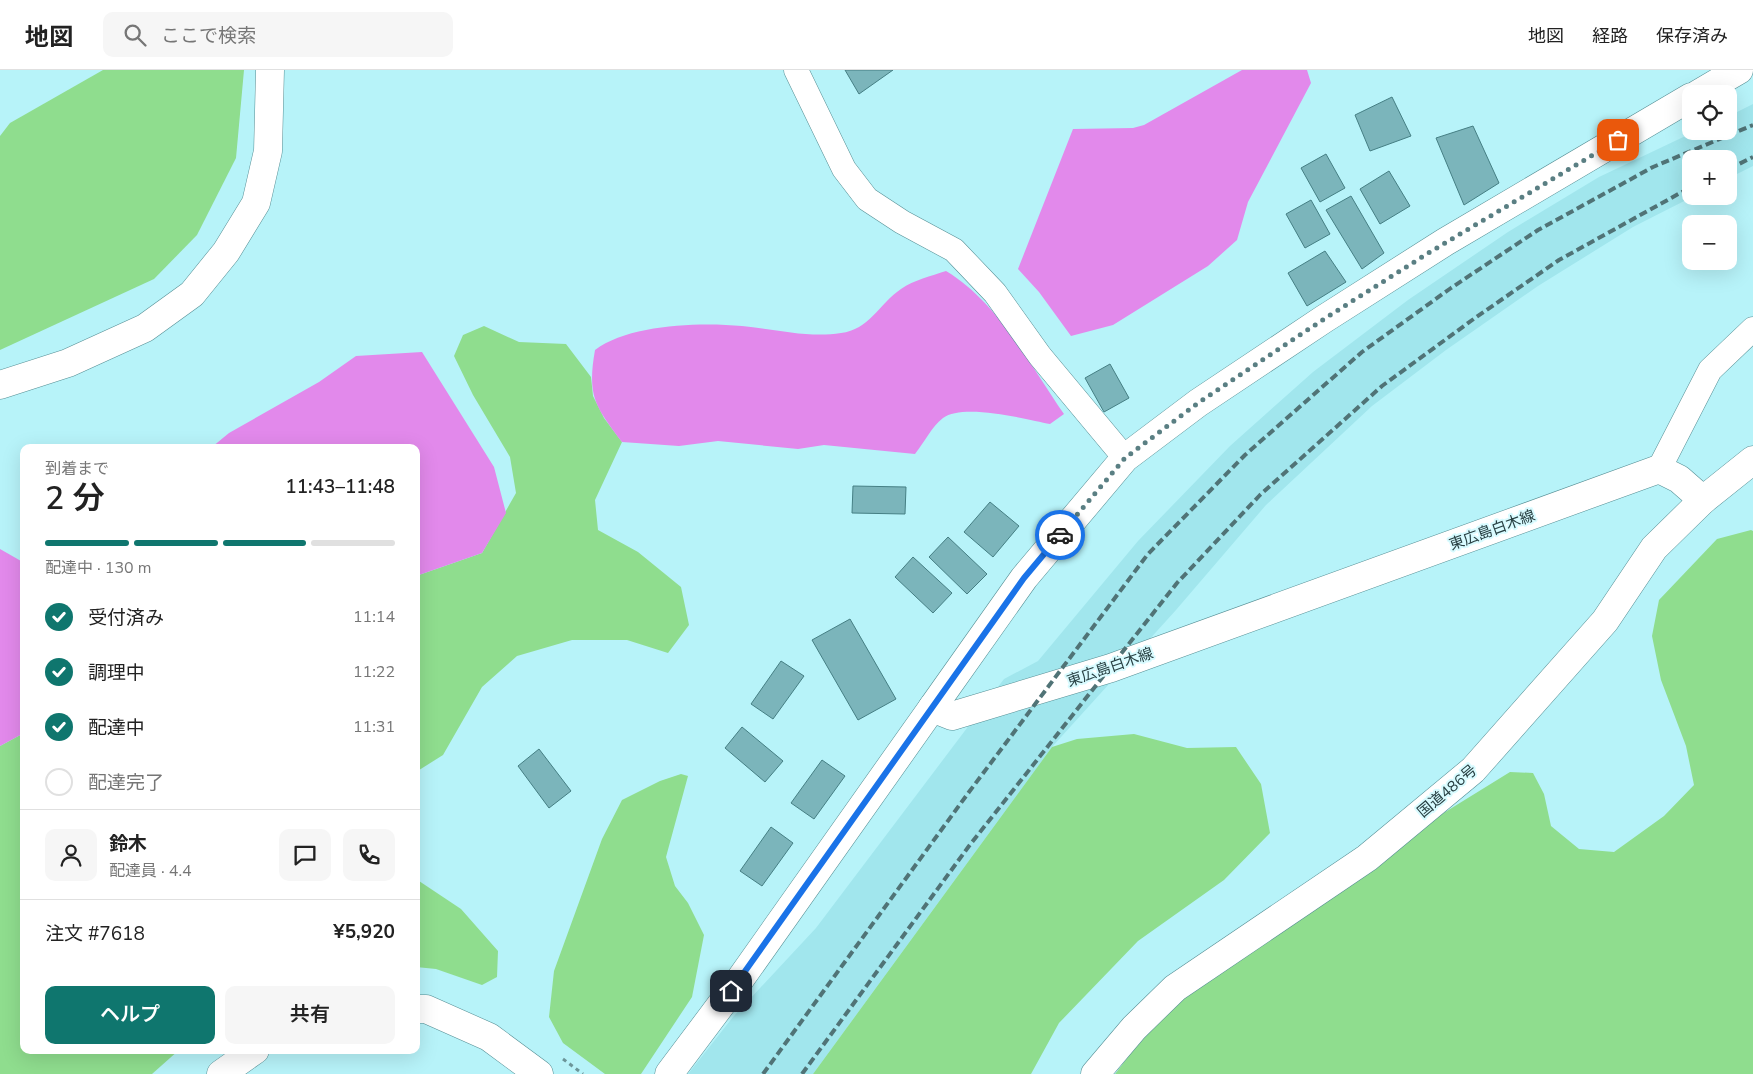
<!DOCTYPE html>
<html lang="ja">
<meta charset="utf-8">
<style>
body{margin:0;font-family:"Nunito Sans","Noto Sans JP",sans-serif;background:#f6f6f6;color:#222;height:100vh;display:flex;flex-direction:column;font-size:19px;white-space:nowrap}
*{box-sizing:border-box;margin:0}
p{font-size:16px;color:#767676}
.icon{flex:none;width:28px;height:28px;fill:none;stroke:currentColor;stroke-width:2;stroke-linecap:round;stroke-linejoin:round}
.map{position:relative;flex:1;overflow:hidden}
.panel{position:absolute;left:20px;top:374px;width:400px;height:610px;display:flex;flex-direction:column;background:#fff;border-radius:10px;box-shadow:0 5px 20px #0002}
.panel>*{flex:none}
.buttons{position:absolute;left:1682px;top:15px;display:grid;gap:10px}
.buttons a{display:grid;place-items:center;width:55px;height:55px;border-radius:10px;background:#fff;box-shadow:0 5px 20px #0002;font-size:25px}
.pin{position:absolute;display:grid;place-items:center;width:42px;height:42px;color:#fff;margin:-21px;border-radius:10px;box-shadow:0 2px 8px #0006}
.courier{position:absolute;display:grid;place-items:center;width:50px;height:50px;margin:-25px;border:4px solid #1a73e8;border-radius:50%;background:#fff;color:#222;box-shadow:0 1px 6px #0007}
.head em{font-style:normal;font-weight:600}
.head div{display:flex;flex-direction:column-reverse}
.head{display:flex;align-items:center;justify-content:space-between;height:85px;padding:0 25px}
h1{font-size:32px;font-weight:600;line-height:38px}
.bar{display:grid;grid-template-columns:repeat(4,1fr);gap:8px 5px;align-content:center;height:60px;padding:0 25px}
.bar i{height:6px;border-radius:4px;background:#e0e0e0}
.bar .on{background:#0f766e}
.bar p{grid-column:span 4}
.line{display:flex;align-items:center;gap:12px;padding:0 25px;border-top:1px solid #e0e0e0}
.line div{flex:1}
.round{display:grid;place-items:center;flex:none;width:52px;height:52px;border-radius:10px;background:#f6f6f6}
ol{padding:0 25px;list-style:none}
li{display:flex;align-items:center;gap:15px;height:55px}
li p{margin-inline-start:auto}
li .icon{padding:5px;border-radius:50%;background:#0f766e;color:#fff;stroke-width:4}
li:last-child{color:#767676}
li i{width:28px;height:28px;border:2px solid #e0e0e0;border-radius:50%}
.cta{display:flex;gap:10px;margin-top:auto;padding:10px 25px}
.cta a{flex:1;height:58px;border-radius:10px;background:#0f766e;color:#fff;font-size:20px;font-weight:600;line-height:58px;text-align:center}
.cta a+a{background:#f6f6f6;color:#222}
header{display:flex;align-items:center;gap:30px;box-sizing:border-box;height:70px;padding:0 25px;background:#fff;border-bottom:1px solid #e0e0e0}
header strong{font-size:24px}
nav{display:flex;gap:28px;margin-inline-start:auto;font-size:18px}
.search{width:350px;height:45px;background:#f6f6f6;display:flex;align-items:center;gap:12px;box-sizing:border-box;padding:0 18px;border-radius:10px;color:#767676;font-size:19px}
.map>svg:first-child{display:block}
.built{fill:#a1e6ed}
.green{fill:#8fdd8e}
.water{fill:#e289eb}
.building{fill:#7bb5bb;stroke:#457f84}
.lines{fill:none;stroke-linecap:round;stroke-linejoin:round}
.minor-casing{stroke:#558e94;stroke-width:25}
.tertiary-casing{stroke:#558e94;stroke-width:29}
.secondary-casing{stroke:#558e94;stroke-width:29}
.primary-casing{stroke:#558e94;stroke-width:29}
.trunk-casing{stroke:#558e94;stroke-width:29}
.path{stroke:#6c9599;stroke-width:3;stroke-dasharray:4 4;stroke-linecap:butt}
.minor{stroke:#fff;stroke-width:24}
.tertiary{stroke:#fff;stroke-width:28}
.secondary{stroke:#fff;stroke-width:28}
.primary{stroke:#fff;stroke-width:28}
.trunk{stroke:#fff;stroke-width:28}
.rail{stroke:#507376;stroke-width:4;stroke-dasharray:8 4;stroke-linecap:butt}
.done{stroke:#5a7f83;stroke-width:5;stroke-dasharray:0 9}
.route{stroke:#1a73e8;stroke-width:6}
.labels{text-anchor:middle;stroke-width:4;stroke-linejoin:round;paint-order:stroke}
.street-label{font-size:15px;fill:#284043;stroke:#d8fbff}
</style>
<header>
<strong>地図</strong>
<div class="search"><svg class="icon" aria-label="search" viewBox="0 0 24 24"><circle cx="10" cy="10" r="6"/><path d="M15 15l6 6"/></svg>ここで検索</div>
<nav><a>地図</a><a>経路</a><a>保存済み</a></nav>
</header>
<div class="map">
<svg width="1753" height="1004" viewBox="0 0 1753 1004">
<rect width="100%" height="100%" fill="#b7f3f9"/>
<polygon class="built" points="1753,34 1753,96 1729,108 1729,89 1691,89 1691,126 1694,126 1633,157 1538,216 1446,280 1372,336 1266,435 1176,540 1052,677 813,1004 688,1004 733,947 816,858 1004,609 1038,591 1138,471 1230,376 1313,302 1408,230 1508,162 1599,107 1696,61 1729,61 1729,46"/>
<g class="green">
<polygon points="103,0 244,0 236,88 197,165 154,209 0,280 0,66 10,53"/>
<polygon points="484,256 519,272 566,274 591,307 593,326 604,348 622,372 595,430 598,460 638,482 681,517 689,555 668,583 627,570 572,570 517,586 482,617 443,685 416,702 416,506 482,483 516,423 510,387 473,325 454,286 463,265"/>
<polygon points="1751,460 1753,461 1753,1004 1115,1004 1131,983 1181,927 1408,765 1510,702 1533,703 1544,724 1551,756 1579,779 1614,782 1664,746 1694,715 1686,676 1661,610 1652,566 1659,530 1717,469"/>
<polygon points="24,663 24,980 179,980 152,1004 0,1004 0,676"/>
<polygon points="1134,664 1187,678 1236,677 1261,714 1270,763 1224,810 1138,871 1059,953 1031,1004 813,1004 1052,677 1077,669"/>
<polygon points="681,704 688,706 666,787 675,816 688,833 704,865 692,927 641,1004 605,1004 563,973 549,947 554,901 602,769 622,730 660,711"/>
<polygon points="416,809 461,839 498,881 497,907 482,915 436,899 416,897"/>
</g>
<g class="water">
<polygon points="1242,0 1307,0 1311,13 1248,132 1237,170 1208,196 1113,255 1071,266 1039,222 1018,199 1073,59 1133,58 1144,55"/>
<path d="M946,201C998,232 1030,295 1064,344L1050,354C1026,349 963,333 943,348C932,356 924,373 915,384L824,375L798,379L718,371L679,376L622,372C595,336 587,326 595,280C629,254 701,252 742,256C775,259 808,268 841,263C869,260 879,234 901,219C914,210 931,206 946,201Z"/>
<polygon points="422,282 494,397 506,443 482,483 416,506 416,378 212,377 229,363 319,312 356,286"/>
<polygon points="0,479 21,491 24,496 24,663 0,676"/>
</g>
<g class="building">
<polygon points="845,0 893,0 859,24"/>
<polygon points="1392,27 1411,66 1370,81 1355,45"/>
<polygon points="1473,56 1499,113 1464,135 1436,68"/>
<polygon points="1326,84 1345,118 1320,132 1301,98"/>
<polygon points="1389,101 1410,136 1380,154 1360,119"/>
<polygon points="1351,126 1384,183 1362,199 1326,140"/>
<polygon points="1311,130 1330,164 1305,178 1286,144"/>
<polygon points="1325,181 1346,212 1307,236 1288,203"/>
<polygon points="1110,294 1129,328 1104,342 1085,308"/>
<polygon points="853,416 906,417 905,444 852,443"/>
<polygon points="990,432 1019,456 993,487 964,462"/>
<polygon points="948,467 987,504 967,524 929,487"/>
<polygon points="913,487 952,523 933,543 895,507"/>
<polygon points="850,549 896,629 858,650 812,570"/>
<polygon points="781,591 804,606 773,649 751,634"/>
<polygon points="742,657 783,691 765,712 725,678"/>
<polygon points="539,679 571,721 549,738 518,696"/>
<polygon points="822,690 845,706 814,749 791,733"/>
<polygon points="771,757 793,773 762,816 740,801"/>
</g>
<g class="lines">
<defs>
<g id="minor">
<polyline points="796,0 844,99 867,129 902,152 954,180 995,223 1040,286 1125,388"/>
<polyline points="1659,399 1710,300 1753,259"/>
</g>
<g id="tertiary">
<polyline points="0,315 68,293 145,258 192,224 226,182 256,133 268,81 270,0"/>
<polyline points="416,939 426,939 489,967 539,1004"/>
<polyline points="221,1004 255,980"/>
</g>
<g id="secondary">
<polyline points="1698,24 1739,0"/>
<polyline points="932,638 1024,508 1125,388 1198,333 1324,249 1445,172 1691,27"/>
</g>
<polyline id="primary" points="669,1004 741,908 932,638 952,646 1111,598 1659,399 1679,409 1703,430"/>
<polyline id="trunk" points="1095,1004 1134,958 1175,918 1367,788 1473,700 1605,551 1654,478 1703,430 1753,390"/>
</defs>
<use href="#minor" class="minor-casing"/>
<use href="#tertiary" class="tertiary-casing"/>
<use href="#secondary" class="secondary-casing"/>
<use href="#primary" class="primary-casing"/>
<use href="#trunk" class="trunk-casing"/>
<polyline class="path" points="563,989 583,1004"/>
<use href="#minor" class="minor"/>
<use href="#tertiary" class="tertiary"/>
<use href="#secondary" class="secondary"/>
<use href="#primary" class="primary"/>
<use href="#trunk" class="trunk"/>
<g class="rail">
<polyline points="1729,99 1753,87"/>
<polyline points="763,1004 969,722 1148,484 1245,385 1362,282 1451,218 1538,160 1653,97 1753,55"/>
<polyline points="802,1004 969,776 1177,513 1260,425 1382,316 1475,248 1559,190 1691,117"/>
</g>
</g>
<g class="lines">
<polyline class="done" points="1060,465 1125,388 1198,333 1324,249 1430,182 1618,70"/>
<polyline class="route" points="731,921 1024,508 1060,465"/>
</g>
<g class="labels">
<g class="street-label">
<text transform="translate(1492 460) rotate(-20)" y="5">東広島白木線</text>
<text transform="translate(1110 597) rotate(-19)" y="5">東広島白木線</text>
<text transform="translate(1447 721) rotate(-40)" y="5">国道486号</text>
</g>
</g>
</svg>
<div class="buttons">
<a><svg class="icon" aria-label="locate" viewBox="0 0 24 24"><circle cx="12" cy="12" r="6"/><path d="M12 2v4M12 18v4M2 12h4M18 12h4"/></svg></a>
<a>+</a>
<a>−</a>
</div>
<div class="pin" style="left:1618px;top:70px;background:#ea580c"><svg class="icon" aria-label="bag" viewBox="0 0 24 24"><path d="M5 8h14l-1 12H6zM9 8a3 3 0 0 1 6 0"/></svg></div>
<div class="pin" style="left:731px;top:921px;background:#1f2937"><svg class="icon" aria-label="home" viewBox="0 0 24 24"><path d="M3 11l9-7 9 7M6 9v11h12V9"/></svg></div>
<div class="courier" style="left:1060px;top:465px"><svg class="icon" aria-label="car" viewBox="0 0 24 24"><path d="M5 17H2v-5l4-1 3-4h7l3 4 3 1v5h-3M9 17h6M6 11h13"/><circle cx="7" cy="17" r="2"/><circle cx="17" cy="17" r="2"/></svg></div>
<section class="panel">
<div class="head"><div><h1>2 分</h1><p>到着まで</p></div><em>11:43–11:48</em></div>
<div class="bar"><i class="on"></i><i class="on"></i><i class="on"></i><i></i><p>配達中 · 130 m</p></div>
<ol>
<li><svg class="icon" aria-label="check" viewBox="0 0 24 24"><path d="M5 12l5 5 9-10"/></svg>受付済み<p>11:14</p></li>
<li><svg class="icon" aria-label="check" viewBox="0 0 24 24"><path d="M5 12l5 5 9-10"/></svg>調理中<p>11:22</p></li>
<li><svg class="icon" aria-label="check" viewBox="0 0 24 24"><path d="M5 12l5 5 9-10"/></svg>配達中<p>11:31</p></li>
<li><i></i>配達完了</li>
</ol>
<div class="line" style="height:90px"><a class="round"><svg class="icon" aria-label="person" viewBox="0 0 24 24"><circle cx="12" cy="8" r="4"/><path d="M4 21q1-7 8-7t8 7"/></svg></a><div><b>鈴木</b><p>配達員 · 4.4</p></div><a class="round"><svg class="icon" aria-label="chat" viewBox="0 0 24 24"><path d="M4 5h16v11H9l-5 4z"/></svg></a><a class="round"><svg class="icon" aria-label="phone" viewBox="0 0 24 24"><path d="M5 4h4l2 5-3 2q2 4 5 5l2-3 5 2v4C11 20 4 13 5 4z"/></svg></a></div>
<div class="line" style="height:65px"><div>注文 #7618</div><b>¥5,920</b></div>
<div class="cta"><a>ヘルプ</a><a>共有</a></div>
</section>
</div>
